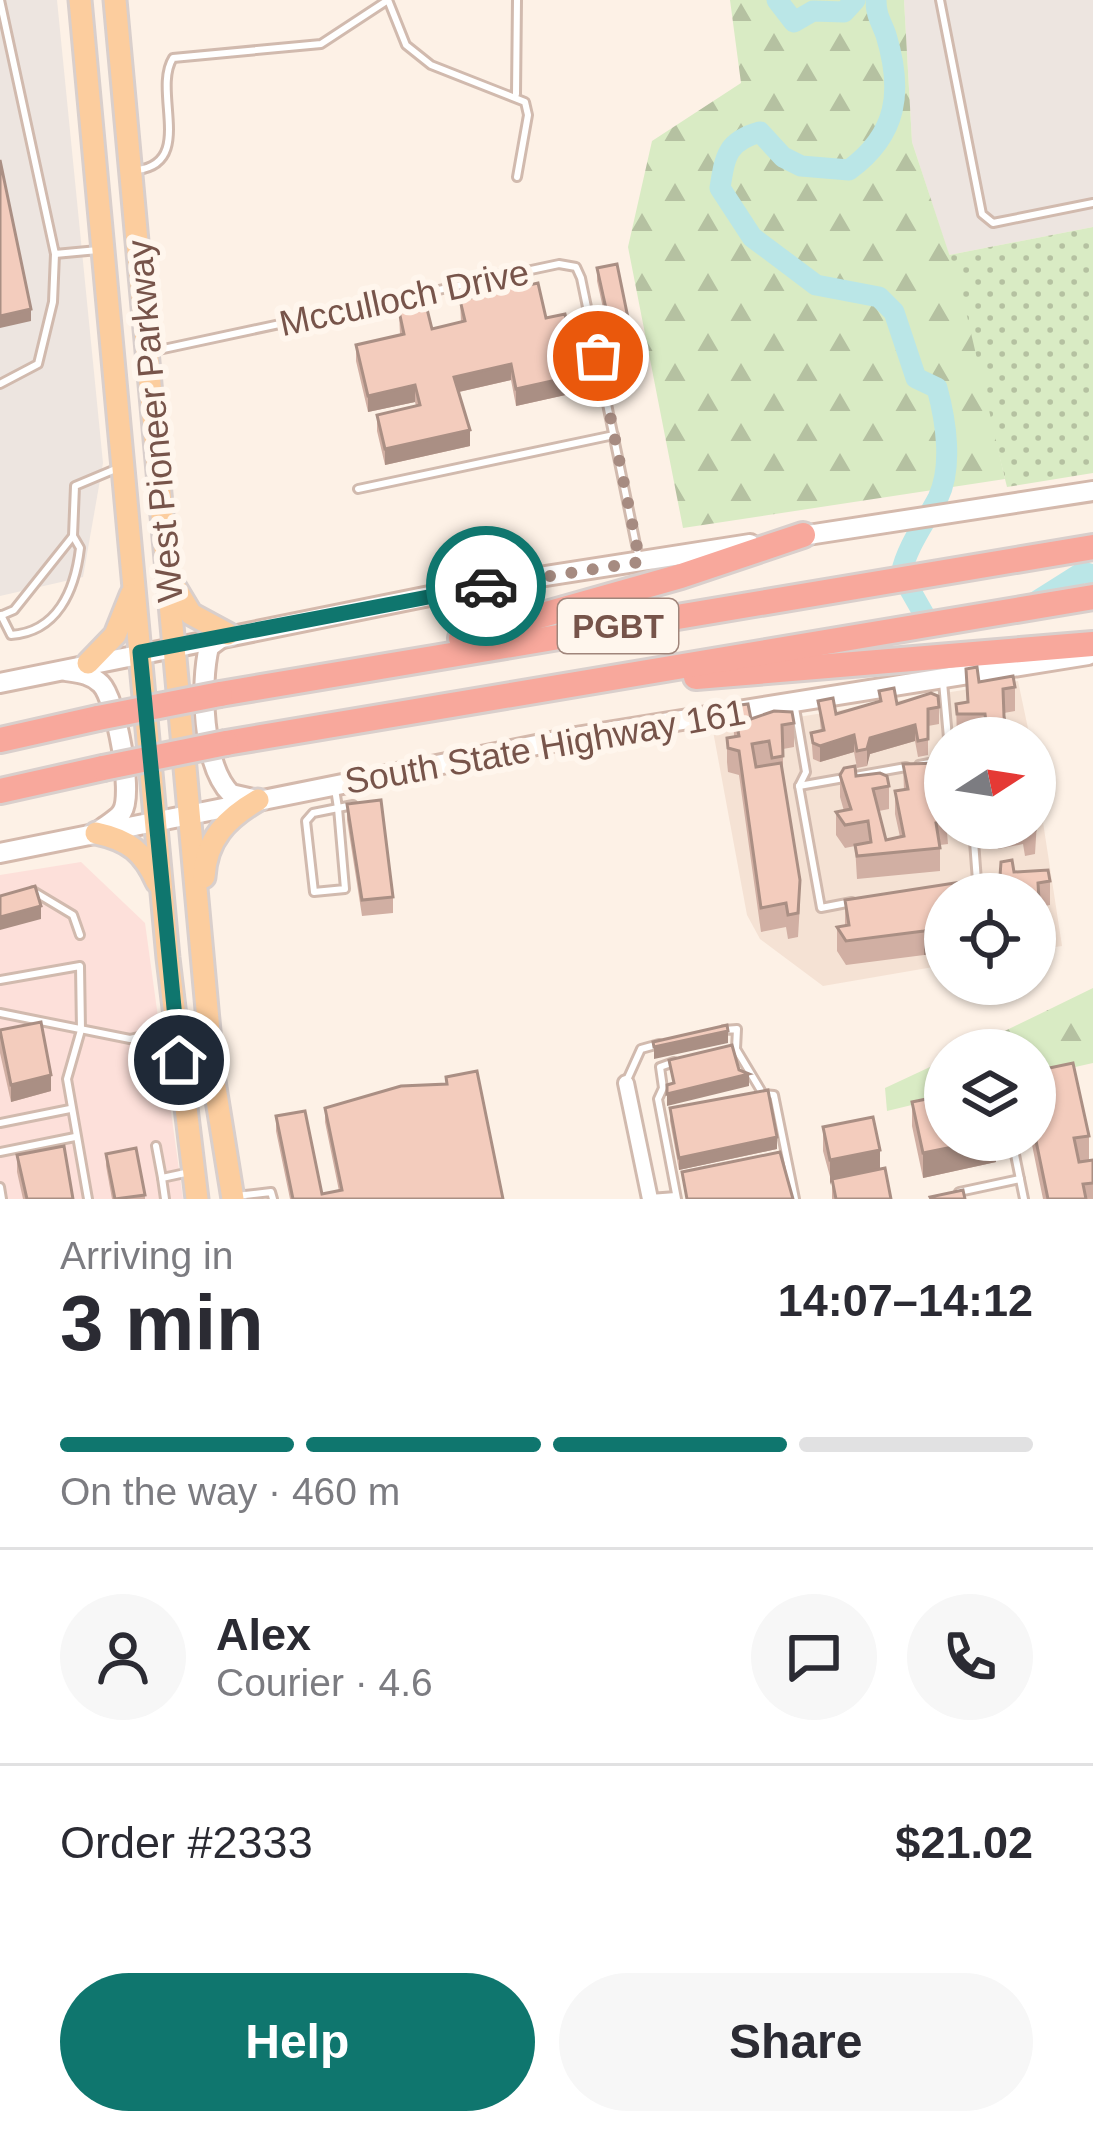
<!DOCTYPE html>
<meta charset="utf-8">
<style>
body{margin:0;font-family:Arial,sans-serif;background:#f7f7f7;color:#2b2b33;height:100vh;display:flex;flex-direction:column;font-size:45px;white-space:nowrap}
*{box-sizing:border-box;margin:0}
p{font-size:39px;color:#7c7c81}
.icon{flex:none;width:66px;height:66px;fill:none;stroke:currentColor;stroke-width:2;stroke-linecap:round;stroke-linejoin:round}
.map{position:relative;height:1199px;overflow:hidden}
.panel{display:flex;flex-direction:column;background:#fff;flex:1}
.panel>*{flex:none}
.needle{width:78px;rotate:78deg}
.tools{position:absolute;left:924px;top:717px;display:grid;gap:24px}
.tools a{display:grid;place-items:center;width:132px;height:132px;border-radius:50%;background:#fff;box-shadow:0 3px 9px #0004;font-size:60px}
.pin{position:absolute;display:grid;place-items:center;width:102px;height:102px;color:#fff;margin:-51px;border:6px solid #fff;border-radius:50%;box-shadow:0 3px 12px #0007}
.courier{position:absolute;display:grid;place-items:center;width:120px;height:120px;margin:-60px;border:9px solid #0f766e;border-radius:50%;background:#fff;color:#222;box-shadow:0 3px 15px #0007}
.headline em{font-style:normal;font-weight:800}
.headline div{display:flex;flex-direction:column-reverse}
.headline{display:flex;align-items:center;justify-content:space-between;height:204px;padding:0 60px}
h1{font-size:78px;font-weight:800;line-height:90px}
.bar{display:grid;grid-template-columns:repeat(4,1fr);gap:18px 12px;align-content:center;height:144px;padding:0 60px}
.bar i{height:15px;border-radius:9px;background:#e1e1e2}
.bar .active{background:#0f766e}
.bar p{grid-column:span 4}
.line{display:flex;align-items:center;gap:30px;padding:0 60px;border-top:3px solid #e1e1e2}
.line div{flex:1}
.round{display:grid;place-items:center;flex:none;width:126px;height:126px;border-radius:63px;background:#f7f7f7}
.button{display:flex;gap:24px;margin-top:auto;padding:24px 60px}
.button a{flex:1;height:138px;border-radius:72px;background:#0f766e;color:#fff;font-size:48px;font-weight:800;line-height:138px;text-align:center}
.button a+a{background:#f7f7f7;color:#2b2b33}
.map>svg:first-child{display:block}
.residential{fill:#f5e2d4}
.commercial{fill:#fde0da}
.industrial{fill:#ede5e0}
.grass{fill:url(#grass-dots)}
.forest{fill:url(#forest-firs)}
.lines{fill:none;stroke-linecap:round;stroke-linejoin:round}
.river{stroke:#bae6e7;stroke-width:21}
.service-casing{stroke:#d1baae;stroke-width:12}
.minor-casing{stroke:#d1baae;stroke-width:20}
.secondary-casing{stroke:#d4b9ac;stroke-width:24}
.primary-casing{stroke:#d9cfcc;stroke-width:27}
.motorway-casing{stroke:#d9cfcc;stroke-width:30}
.service{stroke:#fff;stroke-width:6}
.minor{stroke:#fff;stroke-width:14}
.secondary{stroke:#fff;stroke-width:18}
.primary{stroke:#fccd9e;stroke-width:21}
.motorway{stroke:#f8a89c;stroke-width:24}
.motorway-bridge-casing{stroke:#d9cfcc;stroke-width:30;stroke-linecap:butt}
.motorway-bridge{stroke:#f8a89c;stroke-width:24}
.wall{fill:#d1afa3}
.shaded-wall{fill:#aa8f84}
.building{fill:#f3ccbd;stroke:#aa8f84;stroke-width:3}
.done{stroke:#a68b81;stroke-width:12;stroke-dasharray:0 21.6}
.route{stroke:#0f766e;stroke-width:15}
.labels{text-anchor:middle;stroke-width:12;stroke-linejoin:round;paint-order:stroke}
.shield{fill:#fff6ed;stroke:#a0857b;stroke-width:3}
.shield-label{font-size:33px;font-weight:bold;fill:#77544a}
.street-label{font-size:36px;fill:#77544a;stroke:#fff6ed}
</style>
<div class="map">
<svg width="1093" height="1199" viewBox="0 0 1093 1199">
<defs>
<pattern id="grass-dots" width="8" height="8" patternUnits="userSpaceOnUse" patternTransform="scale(3)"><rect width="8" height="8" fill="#d9ebc4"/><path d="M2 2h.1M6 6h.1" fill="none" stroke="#b5c1a1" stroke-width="1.8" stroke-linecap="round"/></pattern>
<pattern id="forest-firs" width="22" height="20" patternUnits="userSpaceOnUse" patternTransform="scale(3)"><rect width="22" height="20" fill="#d9ebc4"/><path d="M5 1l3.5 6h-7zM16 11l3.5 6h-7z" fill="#b5c1a1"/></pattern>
</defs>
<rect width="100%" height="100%" fill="#fdf1e6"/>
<polygon class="residential" points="1018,681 1030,738 945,738 945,828 1035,828 1035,770 1062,946 1035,950 1035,894 945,894 945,965 823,986 760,939 747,915 713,731"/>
<polygon class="commercial" points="81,862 145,923 183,1199 0,1199 0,875"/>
<g class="industrial">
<polygon points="0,0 57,0 103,463 83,577 0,596"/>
<polygon points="904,0 1093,0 1093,227 949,255 912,142"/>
</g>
<polygon class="grass" points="1093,227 1093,473 1007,487 949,255"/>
<g class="forest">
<polygon points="730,0 904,0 912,142 961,290 1005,479 683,528 628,247 652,141 741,83"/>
<polygon points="1093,988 1093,1063 1035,1076 1035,1050 966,1050"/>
<polygon points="945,1060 945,1097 887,1111 885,1088"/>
</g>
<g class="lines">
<g class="river">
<polyline points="777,0 794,22 813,11 844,12 855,0"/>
<path d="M876,0C876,16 881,21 886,35C903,91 898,134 849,170L801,166L783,157L760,132C727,141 725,156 720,188L752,237L816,285L879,297L894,312L916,378L937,388C946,421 953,467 938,498C925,523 907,546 901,574L930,625L942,623"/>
<polyline points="1026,608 1083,572 1093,575"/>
</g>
<defs>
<g id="service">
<polyline points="0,0 55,254 98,250"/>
<polyline points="388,0 406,45 431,65 525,102 528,115 517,177"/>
<polyline points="940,0 982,214 993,223 1093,203"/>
<polyline points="516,94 517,0"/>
<path d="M137,170C195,163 152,91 173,58L321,44L388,0"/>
<polyline points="512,274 559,264 576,267 581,278 639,559"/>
<polyline points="154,351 499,277"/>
<polyline points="0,384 38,364 53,302 55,254"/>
<polyline points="358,489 614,435"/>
<path d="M1,615L11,635C57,632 75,591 80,548L73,536"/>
<polyline points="0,616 14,610 73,536 75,486 118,468"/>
<polyline points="943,682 948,738"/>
<polyline points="795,708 806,772 799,786"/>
<polyline points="919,765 945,760"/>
<polyline points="335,789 338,808 353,805"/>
<polygon points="338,808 345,889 314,892 306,821 313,813"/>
<polyline points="973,828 977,881"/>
<polyline points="33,891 73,915 80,935"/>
<polyline points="852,902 821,908 799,786 906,767"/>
<polyline points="0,980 80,966 81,1030 67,1079 88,1199"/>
<polyline points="0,1013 130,1039 172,1029"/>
<polyline points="724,1030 737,1029 736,1049 763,1094 774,1095 795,1199"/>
<polyline points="674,1062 660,1067 663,1088 658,1099 677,1199"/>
<polyline points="627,1080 641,1049 659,1044"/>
<polyline points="0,1123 70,1109"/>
<polyline points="1012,1140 1024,1199"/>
<polyline points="156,1146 162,1178"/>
<polyline points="0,1152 75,1137"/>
<polyline points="0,1187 2,1199"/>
<polyline points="959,1192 1020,1179"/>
<polyline points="236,1196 271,1192 273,1199"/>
<polyline points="650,1198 676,1196"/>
<polyline points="165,1199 162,1178 190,1172"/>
</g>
<polyline id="minor" points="626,1083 650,1199"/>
<g id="secondary">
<polyline points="795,537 1093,491"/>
<path d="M224,636L209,647C200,684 202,765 231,794L253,799"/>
<path d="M66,671C79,673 91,674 101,684C116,699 134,794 122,812C118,819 106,825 100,830"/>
<polyline points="0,683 469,588 750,544"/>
<polyline points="0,853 576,737 1088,655"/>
</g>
<g id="primary">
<polyline points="80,0 168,958 197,1199"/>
<polyline points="115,0 213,1075 233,1199"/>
<polyline points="173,584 191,614 228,634"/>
<polyline points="88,663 115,635 131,595"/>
<path d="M96,833C129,840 144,852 157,882"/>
<path d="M204,877C206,839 227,818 258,800"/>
</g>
<g id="motorway">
<polyline points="461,638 681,576 803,535"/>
<polyline points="696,677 1093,644"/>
<polyline points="220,694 1093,547"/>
<polyline points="0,740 98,718"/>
<polyline points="226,743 1093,597"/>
<polyline points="0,791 103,768"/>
</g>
</defs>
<use href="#service" class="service-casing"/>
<use href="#minor" class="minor-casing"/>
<use href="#secondary" class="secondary-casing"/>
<use href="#primary" class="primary-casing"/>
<use href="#motorway" class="motorway-casing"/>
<use href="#service" class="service"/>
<use href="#minor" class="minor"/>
<use href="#secondary" class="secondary"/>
<use href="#primary" class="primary"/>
<use href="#motorway" class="motorway"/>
<defs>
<g id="motorway-bridge">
<polyline points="98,718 220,694"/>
<polyline points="103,768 226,743"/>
</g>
</defs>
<use href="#motorway-bridge" class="motorway-bridge-casing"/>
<use href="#motorway-bridge" class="motorway-bridge"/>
</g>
<g class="wall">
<polygon points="597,268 628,331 609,335 597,281"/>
<polygon points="493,271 520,287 546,318 579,392 516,406 511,380 459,392 470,446 385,465 377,431 377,415 416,406 415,402 368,412 356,361 356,345 400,335 399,311 432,329 461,322 460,300 494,292"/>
<polygon points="966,669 979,682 1015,687 1015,711 1004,713 1007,737 1026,738 957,738 956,704 967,702"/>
<polygon points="879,691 897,704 939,707 939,724 928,726 928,755 918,757 915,741 870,754 867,766 857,768 854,752 820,762 813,759 811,733 821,731 818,701 836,714 879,702"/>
<polygon points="733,706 751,719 794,723 794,747 783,749 783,774 800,904 798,937 788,939 786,927 761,932 739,775 728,772 727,762 727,738 734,736"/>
<polygon points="945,763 944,798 948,844 940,845 940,871 857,879 855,846 845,848 836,835 836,812 844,811 840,797 840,775 856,776 889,786 889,809 879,811 886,840 900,837 895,814 895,791 904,790 903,764"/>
<polygon points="347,804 393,897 393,913 362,916 347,820"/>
<polygon points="1037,821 1035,854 1025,856 1023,844 998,849 995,828 1035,828"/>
<polygon points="1014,872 1050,881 1050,905 1039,907 1040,940 1035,941 1035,894 945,894 945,950 924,955 846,965 837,951 837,927 845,926 845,900 1000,876"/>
<polygon points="0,1030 51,1091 11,1102 0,1053"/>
<polygon points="446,1077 503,1199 290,1199 276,1131 276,1116 322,1194 339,1191 325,1122 325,1108 446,1084"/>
<polygon points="912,1102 939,1111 996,1140 996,1162 923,1178 912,1126"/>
<polygon points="670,1108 777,1149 679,1170 670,1121"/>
<polygon points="823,1127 880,1169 891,1199 832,1199 832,1184 823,1151"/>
<polygon points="1089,1136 1089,1160 1093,1160 1093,1199 1043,1199 1031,1140"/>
<polygon points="106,1154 145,1195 145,1199 112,1199 106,1166"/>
<polygon points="17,1155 73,1199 23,1199 17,1172"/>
</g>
<g class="shaded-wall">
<polygon points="31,309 31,321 0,328 0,316"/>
<polygon points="628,318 628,331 609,335 609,322"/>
<polygon points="511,364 511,380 454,393 454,377"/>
<polygon points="579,375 579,392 516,406 516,389"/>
<polygon points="415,385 415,402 368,412 368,396"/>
<polygon points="470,430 470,446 385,465 385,449"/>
<polygon points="915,725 915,741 870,754 867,766 867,749 870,738"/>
<polygon points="854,735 854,752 820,762 820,746"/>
<polygon points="41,906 41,919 0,930 0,917"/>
<polygon points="945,926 945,950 924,955 924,931"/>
<polygon points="728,1031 728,1043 654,1059 654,1047"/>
<polygon points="749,1074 749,1086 667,1106 667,1094"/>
<polygon points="51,1075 51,1091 11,1102 11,1085"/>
<polygon points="777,1137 777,1149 679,1170 679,1158"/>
<polygon points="987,1140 996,1140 996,1162 923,1178 923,1153"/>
<polygon points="880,1150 880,1174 832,1179 830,1185 830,1160"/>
</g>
<g class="building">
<polygon points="0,160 31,309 0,316"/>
<polygon points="617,264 628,318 609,322 597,268"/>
<polygon points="515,266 520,287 538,283 546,318 565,314 579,375 516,389 511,364 454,377 470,430 385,449 377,415 420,405 415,385 368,396 356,345 404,334 399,311 426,305 432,329 465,321 460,300 498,292 493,271"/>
<polygon points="977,667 979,682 1013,676 1015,687 1003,689 1004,716 1007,737 1025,733 1026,738 988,738 985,714 957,714 956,704 968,702 966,669"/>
<polygon points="894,688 897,704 931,693 938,696 939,707 928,709 928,739 918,741 915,725 870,738 867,749 857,751 854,735 820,746 813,743 811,733 824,730 818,701 833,698 836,714 881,701 879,691"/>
<polygon points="748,704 751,719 774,711 792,712 794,723 782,725 783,756 772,758 769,741 752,744 756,767 781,763 800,880 798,913 788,915 786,903 761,908 739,751 728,748 727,738 739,736 733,706"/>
<polygon points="945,763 945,775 940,776 945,806 945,821 936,823 940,848 857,856 855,845 871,842 868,821 845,825 836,812 851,809 840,775 844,768 855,766 856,776 880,773 887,776 889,786 873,789 886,840 904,836 895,791 908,789 903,764"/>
<polygon points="1035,787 1037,797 1035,830 1025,832 1025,828 1035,828"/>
<polygon points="381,800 393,897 362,900 347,804"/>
<polygon points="1012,860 1014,872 1048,870 1050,881 1038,883 1040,916 1035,917 1035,894 945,894 945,926 924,931 846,941 837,927 849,925 845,900 1000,876 1001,862"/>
<polygon points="35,886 41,906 0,917 0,896"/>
<polygon points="41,1022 51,1075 11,1085 0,1030"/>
<polygon points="727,1025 728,1031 654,1047 653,1042"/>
<polygon points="732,1045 739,1070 749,1074 667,1094 667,1085 674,1083 669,1060"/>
<polygon points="1073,1063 1089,1136 1074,1138 1079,1162 1093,1160 1093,1183 1083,1184 1086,1199 1048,1199 1035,1136 1035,1071"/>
<polygon points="477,1071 503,1199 293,1199 276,1116 305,1111 322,1194 342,1190 325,1108 401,1086 447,1084 446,1077"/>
<polygon points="768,1090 777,1137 679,1158 670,1108"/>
<polygon points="936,1097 939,1111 945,1109 945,1140 987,1140 923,1153 912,1102"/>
<polygon points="873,1117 880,1150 830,1160 823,1127"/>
<polygon points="64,1146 73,1199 27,1199 17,1155"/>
<polygon points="136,1148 145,1195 115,1199 106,1154"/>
<polygon points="780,1152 793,1199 687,1199 682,1172"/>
<polygon points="885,1168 891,1199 836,1199 832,1179"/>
<polygon points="963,1190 965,1199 931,1199 930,1197"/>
</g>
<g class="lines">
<polyline class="done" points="486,586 640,562 598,356"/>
<polyline class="route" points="179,1060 140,652 486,586"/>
</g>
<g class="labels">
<rect class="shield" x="558" y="599" width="120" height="54" rx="9"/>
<g class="shield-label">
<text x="618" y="638">PGBT</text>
</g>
<g class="street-label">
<text transform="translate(404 297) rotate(-12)" y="13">Mcculloch Drive</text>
<text transform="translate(154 421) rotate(-95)" y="13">West Pioneer Parkway</text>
<text transform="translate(545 746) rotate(-10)" y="13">South State Highway 161</text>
</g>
</g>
</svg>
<div class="tools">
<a><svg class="needle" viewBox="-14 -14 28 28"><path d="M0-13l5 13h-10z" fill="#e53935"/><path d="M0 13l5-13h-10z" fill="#7c7c81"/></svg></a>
<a><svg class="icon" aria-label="locate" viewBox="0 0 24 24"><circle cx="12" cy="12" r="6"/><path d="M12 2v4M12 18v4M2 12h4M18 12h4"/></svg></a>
<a><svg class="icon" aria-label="layers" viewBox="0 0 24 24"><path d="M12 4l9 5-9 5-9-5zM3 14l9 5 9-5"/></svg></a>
</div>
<div class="pin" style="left:598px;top:356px;background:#ea580c"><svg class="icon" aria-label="bag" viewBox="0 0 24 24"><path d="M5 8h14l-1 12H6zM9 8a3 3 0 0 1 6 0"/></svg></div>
<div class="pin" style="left:179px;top:1060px;background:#1f2937"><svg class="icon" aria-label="home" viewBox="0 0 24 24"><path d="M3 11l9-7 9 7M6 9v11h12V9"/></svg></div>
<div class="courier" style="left:486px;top:586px"><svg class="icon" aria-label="car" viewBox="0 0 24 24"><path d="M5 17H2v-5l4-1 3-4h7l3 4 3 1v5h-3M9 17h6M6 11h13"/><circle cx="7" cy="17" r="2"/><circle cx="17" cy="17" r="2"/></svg></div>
</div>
<section class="panel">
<div class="headline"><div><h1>3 min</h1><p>Arriving in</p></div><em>14:07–14:12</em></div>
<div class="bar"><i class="active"></i><i class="active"></i><i class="active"></i><i></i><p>On the way · 460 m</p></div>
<div class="line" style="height:216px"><a class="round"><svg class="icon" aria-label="person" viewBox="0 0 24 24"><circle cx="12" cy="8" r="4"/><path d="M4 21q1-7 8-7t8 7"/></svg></a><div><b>Alex</b><p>Courier · 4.6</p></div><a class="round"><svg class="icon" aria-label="chat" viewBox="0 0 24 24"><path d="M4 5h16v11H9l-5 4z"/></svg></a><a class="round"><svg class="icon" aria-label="phone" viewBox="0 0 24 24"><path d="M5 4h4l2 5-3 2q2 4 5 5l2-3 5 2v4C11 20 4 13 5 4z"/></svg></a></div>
<div class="line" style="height:156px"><div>Order #2333</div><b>$21.02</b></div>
<div class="button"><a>Help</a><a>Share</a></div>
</section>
